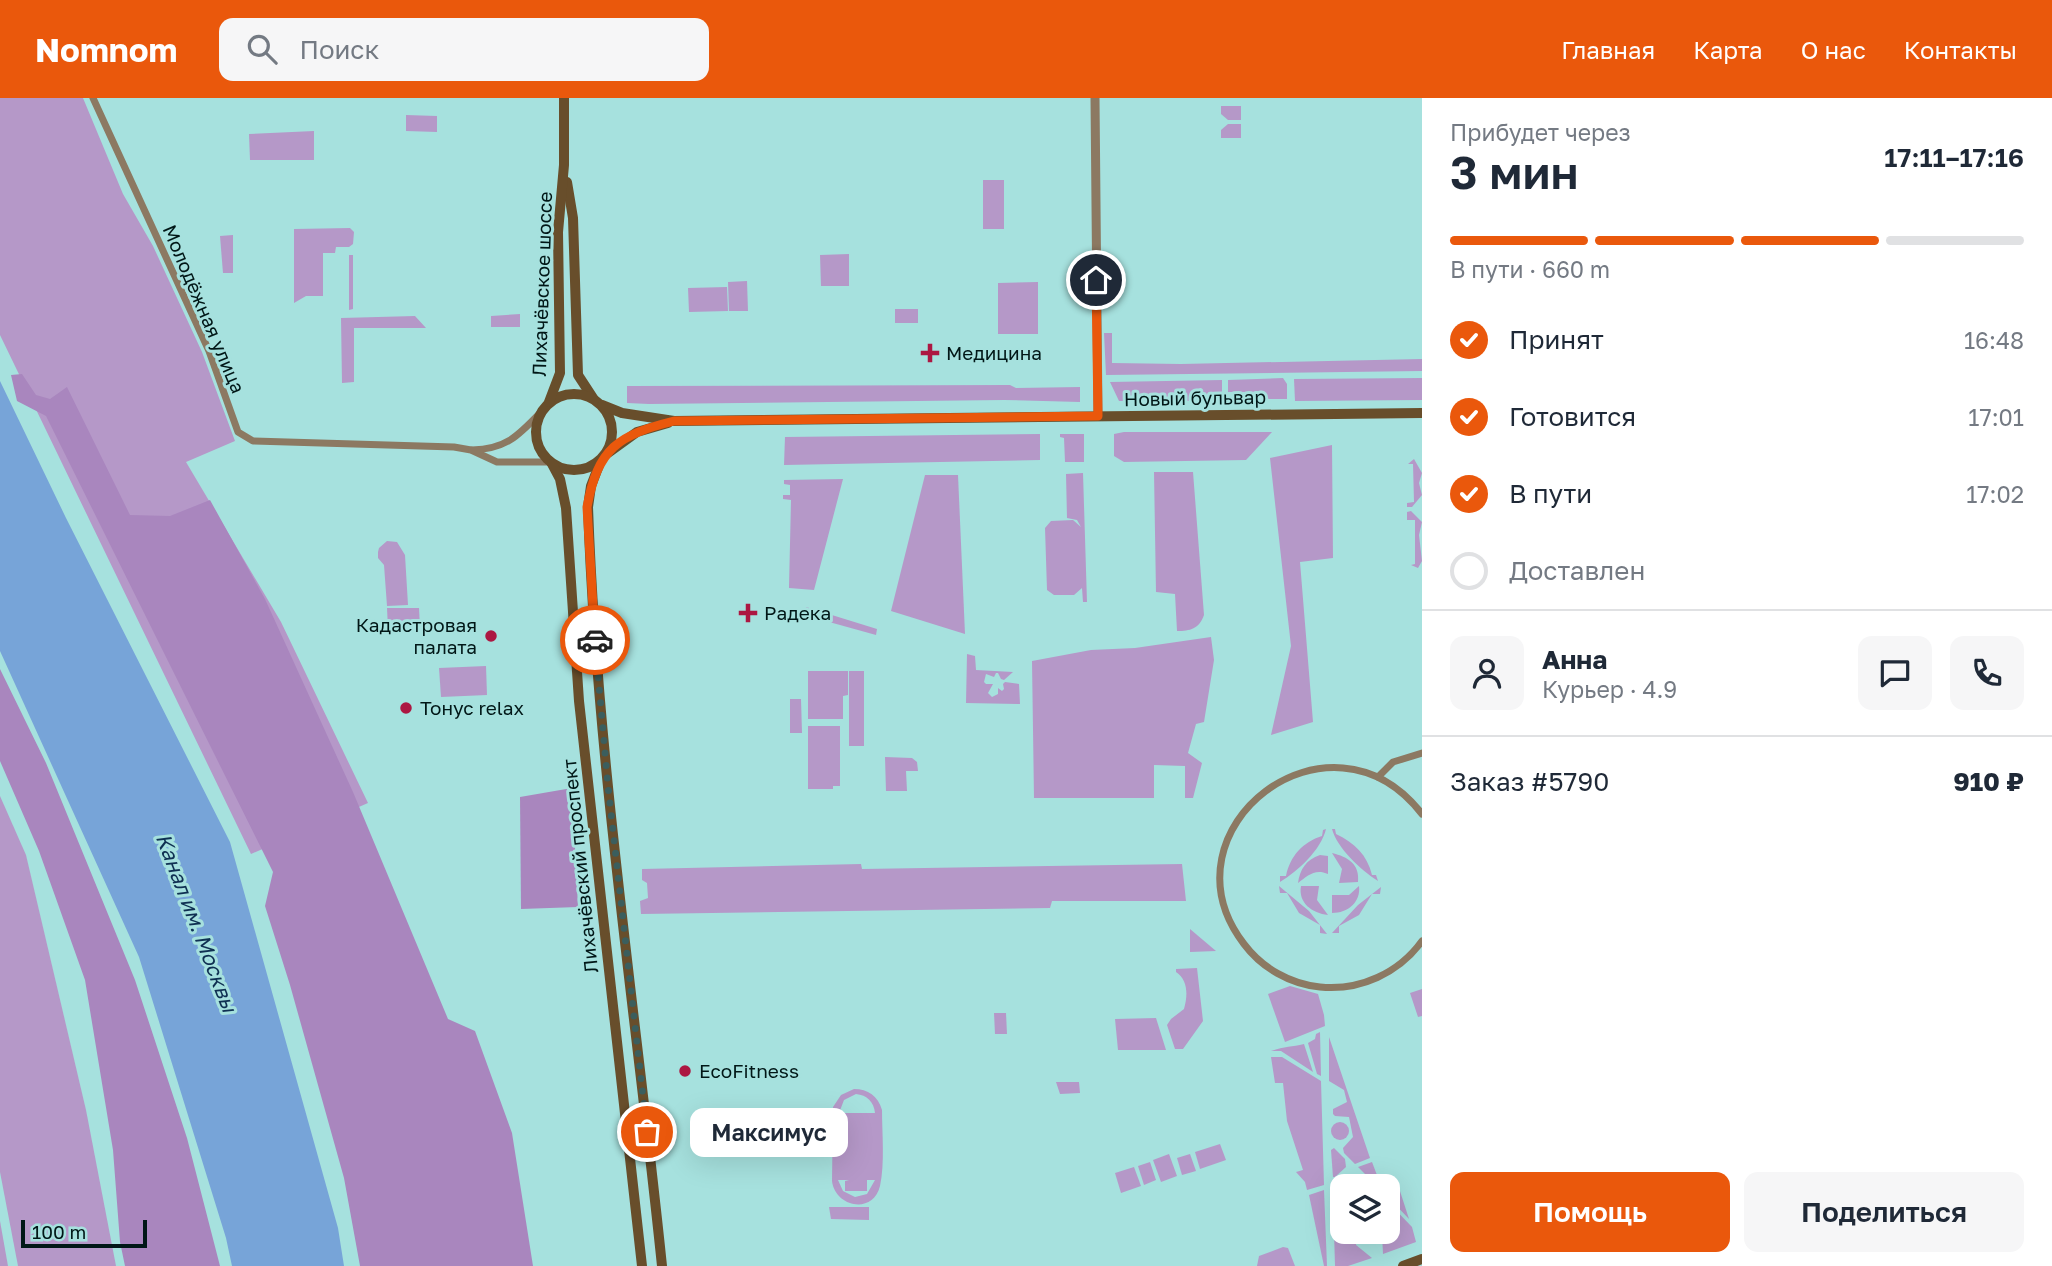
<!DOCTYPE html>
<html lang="ru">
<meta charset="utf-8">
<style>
body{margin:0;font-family:"Golos Text",sans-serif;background:#f6f6f7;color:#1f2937;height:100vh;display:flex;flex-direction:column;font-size:26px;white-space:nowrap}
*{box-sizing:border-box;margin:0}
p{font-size:23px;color:#747a83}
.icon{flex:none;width:38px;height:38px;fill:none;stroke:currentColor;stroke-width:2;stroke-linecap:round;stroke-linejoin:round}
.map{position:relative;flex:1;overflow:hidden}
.sheet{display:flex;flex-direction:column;background:#fff;width:630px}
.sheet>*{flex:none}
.controls{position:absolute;left:1330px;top:1076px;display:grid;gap:14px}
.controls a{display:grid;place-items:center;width:70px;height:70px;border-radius:14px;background:#fff;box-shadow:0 7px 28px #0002;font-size:35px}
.scale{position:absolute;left:21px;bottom:18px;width:126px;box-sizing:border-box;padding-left:7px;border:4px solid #011717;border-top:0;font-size:19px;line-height:24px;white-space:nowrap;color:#011717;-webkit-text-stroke:5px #a6e1de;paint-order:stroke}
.pin{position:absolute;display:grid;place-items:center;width:60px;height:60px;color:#fff;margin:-30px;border:4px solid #fff;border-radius:50%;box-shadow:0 2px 7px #0007}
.courier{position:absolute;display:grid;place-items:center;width:70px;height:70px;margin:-35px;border:5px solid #ea580c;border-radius:50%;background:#fff;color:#222;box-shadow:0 2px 9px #0007}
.bubble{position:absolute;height:49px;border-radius:14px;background:#fff;box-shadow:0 7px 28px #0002;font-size:23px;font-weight:600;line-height:49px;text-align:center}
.overview em{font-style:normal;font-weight:600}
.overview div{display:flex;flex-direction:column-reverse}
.overview{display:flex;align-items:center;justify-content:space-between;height:119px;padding:0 28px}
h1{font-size:46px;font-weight:600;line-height:52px}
.bar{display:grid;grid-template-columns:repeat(4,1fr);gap:10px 7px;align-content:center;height:84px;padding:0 28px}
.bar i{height:9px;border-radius:5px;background:#e0e1e3}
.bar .selected{background:#ea580c}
.bar p{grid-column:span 4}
.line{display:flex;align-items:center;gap:18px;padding:0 28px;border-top:2px solid #e0e1e3}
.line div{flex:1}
.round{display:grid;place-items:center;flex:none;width:74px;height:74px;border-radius:14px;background:#f6f6f7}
ol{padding:0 28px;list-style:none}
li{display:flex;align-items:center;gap:21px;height:77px}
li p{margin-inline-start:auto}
li .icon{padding:7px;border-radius:50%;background:#ea580c;color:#fff;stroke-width:4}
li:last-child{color:#747a83}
li i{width:38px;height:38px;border:4px solid #e0e1e3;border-radius:50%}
.primary-button{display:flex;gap:14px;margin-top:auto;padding:14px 28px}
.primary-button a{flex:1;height:80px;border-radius:14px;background:#ea580c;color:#fff;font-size:28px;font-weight:600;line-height:80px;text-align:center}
.primary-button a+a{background:#f6f6f7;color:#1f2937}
header{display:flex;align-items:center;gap:42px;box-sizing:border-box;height:98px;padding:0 35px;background:#ea580c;color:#fff}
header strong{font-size:33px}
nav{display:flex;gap:38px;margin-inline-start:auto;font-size:24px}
.search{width:490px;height:63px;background:#f6f6f7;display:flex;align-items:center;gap:18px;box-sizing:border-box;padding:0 24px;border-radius:14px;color:#747a83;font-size:26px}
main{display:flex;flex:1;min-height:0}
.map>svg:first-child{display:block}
.green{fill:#b598c8;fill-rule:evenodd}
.forest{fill:#a986be}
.water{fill:#77a4d8}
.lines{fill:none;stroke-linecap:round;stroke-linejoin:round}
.minor{stroke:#8c7962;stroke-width:7}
.tertiary{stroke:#8c7962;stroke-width:9}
.secondary{stroke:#684e2b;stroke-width:10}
.done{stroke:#3b5e5d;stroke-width:7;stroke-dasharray:0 12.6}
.route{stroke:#ea580c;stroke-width:9}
.poi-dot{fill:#ac1742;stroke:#a6e1de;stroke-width:2.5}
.labels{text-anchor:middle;stroke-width:6;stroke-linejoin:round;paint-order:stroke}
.street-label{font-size:19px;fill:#011717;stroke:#a6e1de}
.poi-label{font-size:19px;fill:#011717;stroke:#a6e1de;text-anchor:start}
.water-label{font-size:21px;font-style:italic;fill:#0f3052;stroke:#a6e1de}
</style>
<header>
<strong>Nomnom</strong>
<div class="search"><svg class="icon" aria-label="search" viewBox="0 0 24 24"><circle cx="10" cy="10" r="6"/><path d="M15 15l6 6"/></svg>Поиск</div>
<nav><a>Главная</a><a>Карта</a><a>О нас</a><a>Контакты</a></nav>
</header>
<main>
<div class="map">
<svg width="1422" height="1168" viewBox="0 0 1422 1168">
<rect width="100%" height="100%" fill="#a6e1de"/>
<g class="green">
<polygon points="0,0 83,0 123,96 153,148 202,254 235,343 186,364 281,524 368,705 251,756 0,237"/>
<polygon points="1221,8 1241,8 1241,22 1228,22 1221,16"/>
<polygon points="406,17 437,18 437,34 406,33"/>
<polygon points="1228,26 1241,26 1241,40 1221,40 1221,32"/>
<polygon points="314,33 314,62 250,62 249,36"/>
<rect x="983" y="82" width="21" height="49"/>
<polygon points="350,130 354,134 353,146 349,149 336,149 335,155 323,155 323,198 306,198 294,205 294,131"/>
<polygon points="233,137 233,175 223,175 220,138"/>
<polygon points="849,156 849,188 821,188 820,157"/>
<polygon points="349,157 353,157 353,211 349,212"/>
<polygon points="747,183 748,213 729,213 728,184"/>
<polygon points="1038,184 1038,236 998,236 998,185"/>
<polygon points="727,189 728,213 689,214 688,190"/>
<rect x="895" y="211" width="23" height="14"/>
<polygon points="520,216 520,229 491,229 491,218"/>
<polygon points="415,218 426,230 354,230 354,284 342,285 341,220"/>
<polygon points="1104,235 1112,235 1112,265 1181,266 1422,261 1422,273 1106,277"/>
<polygon points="1283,280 1287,286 1287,301 1251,301 1250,294 1228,294 1228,282"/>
<polygon points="1422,280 1422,302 1295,303 1294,281"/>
<polygon points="1222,282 1222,297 1200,298 1197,303 1119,303 1110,284"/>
<polygon points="1010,287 1016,290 1080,289 1080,304 1004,302 649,306 627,305 627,288"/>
<polygon points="1124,334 1272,334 1246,362 1124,364 1114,358 1114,336"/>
<polygon points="1040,336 1040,362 784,367 785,339"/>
<polygon points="1060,336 1084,336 1084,364 1065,364 1064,340 1060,339"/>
<polygon points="1332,347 1333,460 1300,464 1313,624 1271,637 1291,548 1270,360"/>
<polygon points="1414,361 1422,375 1419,385 1422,397 1412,409 1407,409 1407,405 1414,404 1413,366 1408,366"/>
<path d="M1154,374H1193L1204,517C1199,531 1190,533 1177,533L1175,496L1156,494Z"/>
<polygon points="1083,375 1087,504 1083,504 1082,490 1074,497 1054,497 1047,492 1045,430 1051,423 1073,422 1081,429 1077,422 1067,420 1066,376"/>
<polygon points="925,377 958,377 965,536 891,513"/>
<polygon points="843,381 814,492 789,490 791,402 783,401 783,397 790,397 790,387 784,386 784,382"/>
<polygon points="1411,413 1422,424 1419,437 1422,463 1418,470 1411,467 1415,466 1415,422 1407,422 1407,414"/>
<polygon points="387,443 397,444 405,457 408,507 387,508 384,467 378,460 378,454 379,450"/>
<polygon points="806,509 877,531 876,537 804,517"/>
<polygon points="387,510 419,510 420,530 388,531"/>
<polygon points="1211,539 1214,562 1204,624 1196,626 1188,655 1202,665 1193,700 1185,700 1185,668 1154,667 1154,700 1034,700 1032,563 1091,552 1135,550"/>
<polygon points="967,556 975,558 976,572 1013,574 1004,582 1001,581 998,575 996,575 994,579 986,576 984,584 986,586 993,586 988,595 992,599 998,596 998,590 1002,593 1004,591 1003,586 1005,584 1019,586 1020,606 966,605"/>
<polygon points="486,568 487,597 441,599 439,570"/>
<polygon points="808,573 848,573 848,597 843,598 843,621 808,621"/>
<rect x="849" y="573" width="15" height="75"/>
<polygon points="790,601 801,601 802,635 790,635"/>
<polygon points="808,628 840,628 840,688 833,688 833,691 808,691"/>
<polygon points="885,659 912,660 917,664 918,673 906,673 907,693 886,693"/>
<polygon points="0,698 26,757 86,1012 116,1168 18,1168 0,1074"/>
<path d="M1326,731C1321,752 1298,773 1280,784V778H1286C1290,758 1303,744 1322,738L1323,732Z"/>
<path d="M1332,731H1335L1336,736C1355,745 1367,757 1372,777H1376L1378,783C1361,772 1337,750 1332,731Z"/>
<path d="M1332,755C1348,759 1360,766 1358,784L1339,785L1342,771Z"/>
<path d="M1320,757L1328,758V776C1315,770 1307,778 1298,785C1300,771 1306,762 1320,757Z"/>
<polygon points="861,766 862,771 1182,766 1186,803 1052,803 1050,810 641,816 640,803 648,800 647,785 642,782 642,771"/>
<polygon points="1279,788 1309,813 1327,836 1320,835 1320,827 1299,815 1287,795 1280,795"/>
<path d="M1301,788H1319L1317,802L1328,817C1312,815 1298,805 1301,788Z"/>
<path d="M1359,788C1361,804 1348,815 1332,815V797H1349Z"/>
<polygon points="1381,789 1380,796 1372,796 1359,817 1339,828 1339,835 1332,835 1358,807"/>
<polygon points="1190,831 1216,853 1190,854"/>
<path d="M1197,870L1203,923L1183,951H1175L1167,927L1171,921L1184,911C1188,897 1188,882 1176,874V871Z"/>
<polygon points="1290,888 1318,896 1324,917 1325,928 1285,944 1268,896"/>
<polygon points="1422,891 1422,918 1418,919 1410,895"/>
<polygon points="994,915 1006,915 1007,936 995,936"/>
<polygon points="1156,920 1166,952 1118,952 1115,921"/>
<polygon points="1320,934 1321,978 1317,976 1308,945 1315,941 1316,936"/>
<polygon points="1329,939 1370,1060 1355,1066 1344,1055 1343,1050 1353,1039 1349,1019 1335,1018 1333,1016 1333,1011 1347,1004 1344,992 1329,983"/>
<path d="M1304,946L1313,974L1281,953H1271C1285,948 1292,949 1304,946Z"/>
<polygon points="1271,959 1282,959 1321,983 1324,1087 1307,1092 1305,1084 1296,1074 1303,1072 1287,1023 1283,985 1275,985"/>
<polygon points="1056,984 1079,984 1080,995 1060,996"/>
<path d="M854,991C868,991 878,998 882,1012C882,1034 885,1066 880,1088C873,1117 835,1109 832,1083L833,1009L841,997ZM856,996C867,997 874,1004 875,1015H839L844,1002ZM838,1082H849L845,1083V1093H867V1082H875L867,1096L855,1099L843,1093Z"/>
<circle cx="1340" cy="1033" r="9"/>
<polygon points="1220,1046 1226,1062 1200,1071 1195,1054"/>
<polygon points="1334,1050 1345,1061 1346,1069 1335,1079 1333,1079 1331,1052"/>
<polygon points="1169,1056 1177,1078 1161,1084 1153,1062"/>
<polygon points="1190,1056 1196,1073 1182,1077 1177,1060"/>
<polygon points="1150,1064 1156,1082 1144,1087 1138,1068"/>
<polygon points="1372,1064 1380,1085 1399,1090 1409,1121 1388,1099 1388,1088 1377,1088 1358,1069"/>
<polygon points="1134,1069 1141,1088 1121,1095 1115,1075"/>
<polygon points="1324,1092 1327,1168 1324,1168 1309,1097"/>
<polygon points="1333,1098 1342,1098 1342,1134 1357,1134 1356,1147 1372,1160 1348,1168 1335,1168"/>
<polygon points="1388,1104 1412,1129 1416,1144 1383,1156 1382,1136 1379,1134 1388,1134"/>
<polygon points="829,1109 869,1109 869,1122 831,1121"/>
<polygon points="0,1123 8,1168 0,1168"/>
<polygon points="1283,1149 1288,1150 1295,1168 1257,1168 1259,1158"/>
</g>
<g class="forest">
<polygon points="22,276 36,297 50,301 67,289 130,417 170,418 210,402 265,501 353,694 448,921 475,933 512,1035 533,1168 360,1168 344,1080 290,887 265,808 273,774 46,318 17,303 11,277"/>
<polygon points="0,571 46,665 135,882 187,1040 220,1168 125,1168 120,1144 113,1052 85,882 39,753 0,663"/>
<polygon points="572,690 578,809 521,811 520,699"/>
</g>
<polygon class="water" points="0,283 66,420 230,744 338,1130 344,1168 232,1168 226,1140 139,859 0,553"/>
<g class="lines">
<g class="minor">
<polyline points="93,0 209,253 238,334 253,343 454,349 471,352 497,364 550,364"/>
<path d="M472,352C507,351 519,337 542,313"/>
<polyline points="1378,679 1393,664 1422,655"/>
<path d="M1422,716C1330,597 1156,731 1244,846C1262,870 1290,886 1320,889C1360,893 1399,875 1422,843"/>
</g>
<polyline class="tertiary" points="1095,0 1098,318"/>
<g class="secondary">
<polyline points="567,84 573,120 578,277 593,300"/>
<circle cx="574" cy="334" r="38"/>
<polyline points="549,304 560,275 558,134 564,67 564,0"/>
<polyline points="602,307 622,315 674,323 1422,315"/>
<polyline points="608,355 637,334 668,325"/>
<path d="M601,362L591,388L588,409C597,663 636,915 662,1168"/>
<polyline points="552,366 560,381 566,410 579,603 642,1168"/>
<polyline points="1403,1168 1422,1161"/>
</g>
</g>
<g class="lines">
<polyline class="done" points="595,542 608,688 647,1034"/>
<path class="route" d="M595,542L587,409C598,350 618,337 674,323L1098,318L1096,182"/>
</g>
<g class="poi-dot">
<path d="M926.5 244.5h7v7h7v7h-7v7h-7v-7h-7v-7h7z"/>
<path d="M744.5 504.5h7v7h7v7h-7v7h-7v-7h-7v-7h7z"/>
<circle cx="491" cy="538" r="7"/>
<circle cx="406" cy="610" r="7"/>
<circle cx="685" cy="973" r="7"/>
</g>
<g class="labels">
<g class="street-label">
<text transform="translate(542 186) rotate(-88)" y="7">Лихачёвское шоссе</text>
<text transform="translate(204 211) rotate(67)" y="7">Молодёжная улица</text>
<text transform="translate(1195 300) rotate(-1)" y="7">Новый бульвар</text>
<text transform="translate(580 768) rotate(-96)" y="7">Лихачёвский проспект</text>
</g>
<g class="poi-label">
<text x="946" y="262">Медицина</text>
<text x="764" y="522">Радека</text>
<text x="477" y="534" text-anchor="end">Кадастровая<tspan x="477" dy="22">палата</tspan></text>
<text x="420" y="617">Тонус relax</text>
<text x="699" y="980">EcoFitness</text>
</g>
<g class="water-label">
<text transform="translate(196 825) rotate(69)" y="7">Канал им. Москвы</text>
</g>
</g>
</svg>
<div class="controls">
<a><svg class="icon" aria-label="layers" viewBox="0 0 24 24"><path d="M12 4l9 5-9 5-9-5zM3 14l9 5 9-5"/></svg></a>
</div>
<div class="scale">100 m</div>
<div class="pin" style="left:647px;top:1034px;background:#ea580c"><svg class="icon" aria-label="bag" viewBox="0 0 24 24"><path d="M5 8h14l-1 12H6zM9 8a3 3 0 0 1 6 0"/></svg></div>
<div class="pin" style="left:1096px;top:182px;background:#1f2937"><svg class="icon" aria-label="home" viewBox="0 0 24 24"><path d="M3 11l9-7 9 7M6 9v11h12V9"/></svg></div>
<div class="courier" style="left:595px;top:542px"><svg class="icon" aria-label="car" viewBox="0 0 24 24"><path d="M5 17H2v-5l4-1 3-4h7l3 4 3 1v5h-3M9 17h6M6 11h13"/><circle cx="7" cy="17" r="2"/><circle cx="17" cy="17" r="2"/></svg></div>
<div class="bubble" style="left:690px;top:1010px;width:158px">Максимус</div>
</div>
<section class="sheet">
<div class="overview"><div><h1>3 мин</h1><p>Прибудет через</p></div><em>17:11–17:16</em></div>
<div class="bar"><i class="selected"></i><i class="selected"></i><i class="selected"></i><i></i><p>В пути · 660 m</p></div>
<ol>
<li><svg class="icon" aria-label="check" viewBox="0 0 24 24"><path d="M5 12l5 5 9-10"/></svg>Принят<p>16:48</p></li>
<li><svg class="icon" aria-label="check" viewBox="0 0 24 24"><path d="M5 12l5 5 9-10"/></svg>Готовится<p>17:01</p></li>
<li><svg class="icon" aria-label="check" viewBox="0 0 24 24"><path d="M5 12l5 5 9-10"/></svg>В пути<p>17:02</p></li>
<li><i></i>Доставлен</li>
</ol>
<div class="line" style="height:126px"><a class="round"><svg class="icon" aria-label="person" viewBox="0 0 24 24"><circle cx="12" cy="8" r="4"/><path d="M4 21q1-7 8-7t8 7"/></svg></a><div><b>Анна</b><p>Курьер · 4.9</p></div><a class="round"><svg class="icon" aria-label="chat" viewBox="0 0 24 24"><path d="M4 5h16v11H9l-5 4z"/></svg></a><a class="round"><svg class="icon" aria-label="phone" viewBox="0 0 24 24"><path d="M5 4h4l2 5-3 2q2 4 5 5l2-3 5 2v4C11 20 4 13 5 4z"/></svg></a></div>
<div class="line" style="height:91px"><div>Заказ #5790</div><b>910 ₽</b></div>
<div class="primary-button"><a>Помощь</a><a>Поделиться</a></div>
</section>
</main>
